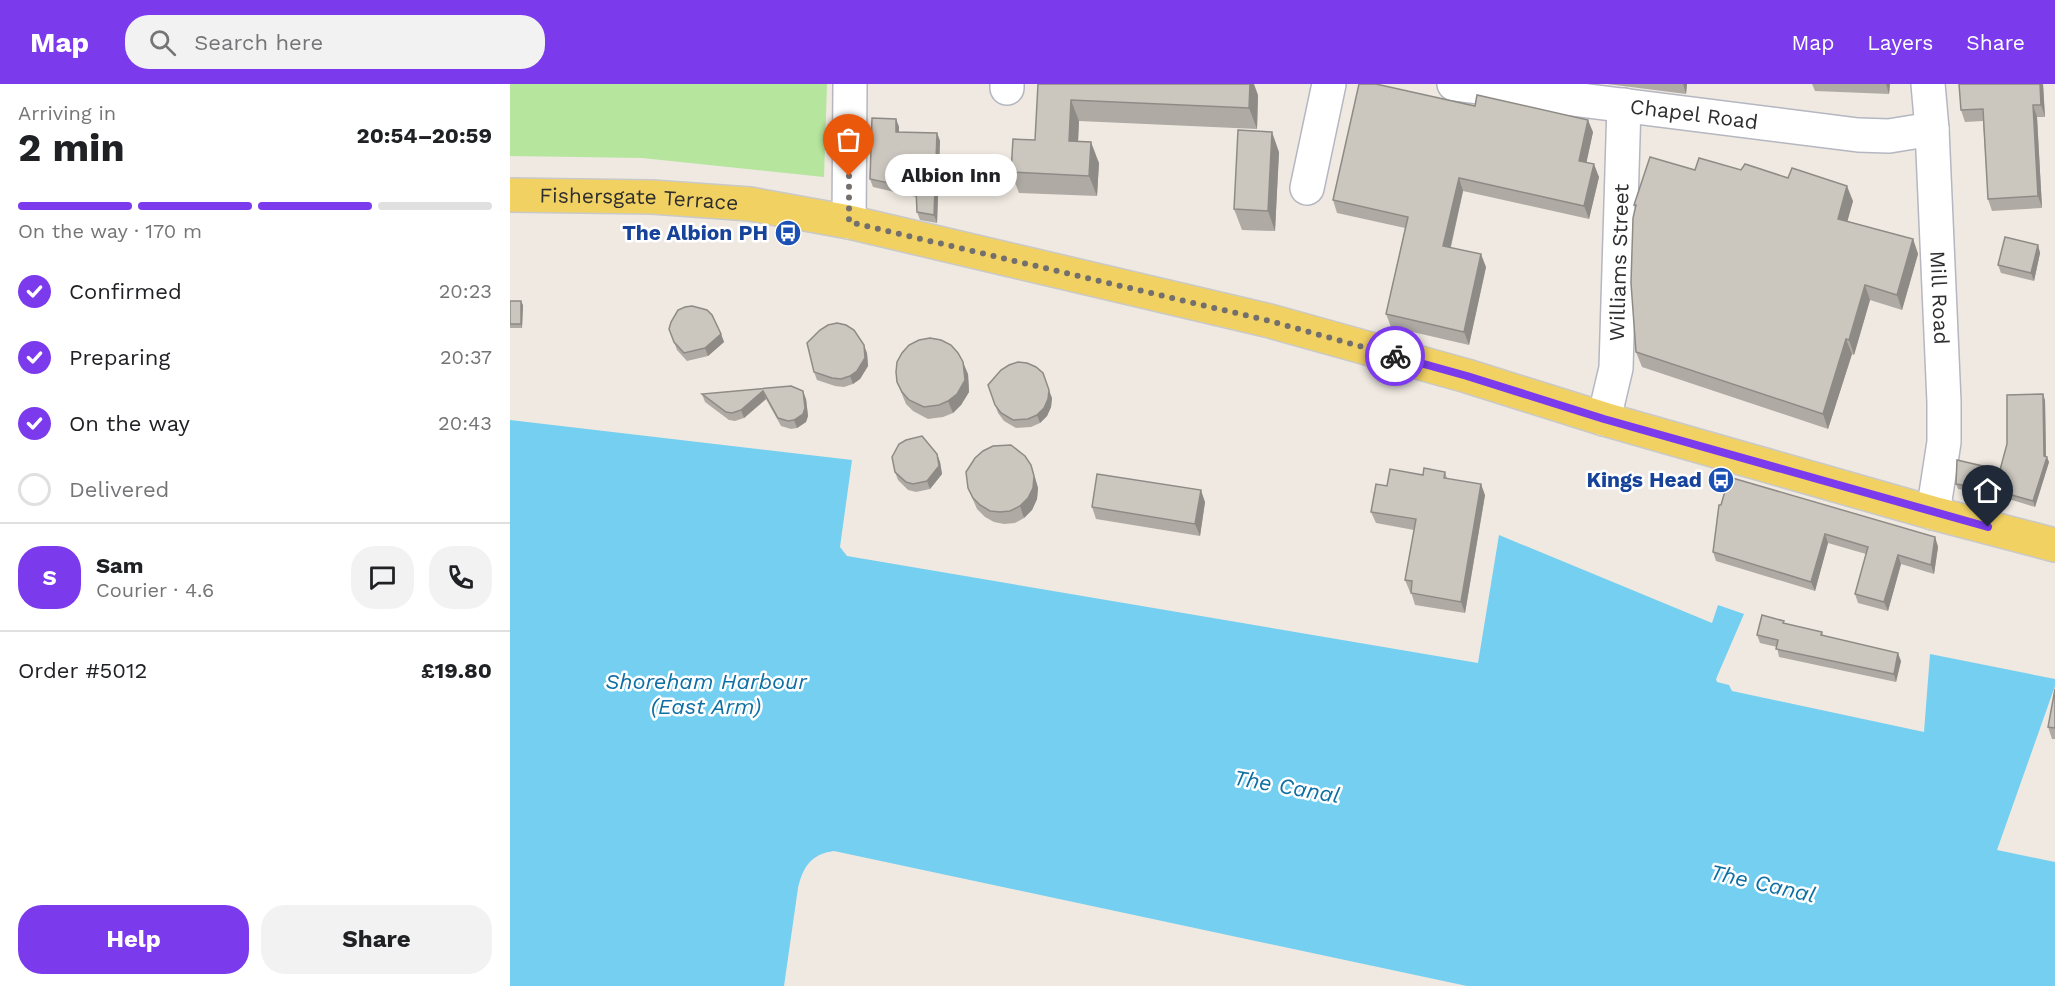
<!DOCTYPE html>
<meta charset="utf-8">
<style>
body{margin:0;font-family:"Work Sans",sans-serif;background:#f2f2f2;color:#202124;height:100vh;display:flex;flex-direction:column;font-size:22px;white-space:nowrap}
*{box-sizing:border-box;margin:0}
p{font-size:20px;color:#757577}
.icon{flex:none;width:33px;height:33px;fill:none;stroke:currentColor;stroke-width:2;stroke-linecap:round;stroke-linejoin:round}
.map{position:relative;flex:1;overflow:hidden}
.sheet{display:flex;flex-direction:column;background:#fff;width:510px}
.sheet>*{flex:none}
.pin{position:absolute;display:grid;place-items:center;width:51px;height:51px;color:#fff;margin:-62px -26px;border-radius:50% 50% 50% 0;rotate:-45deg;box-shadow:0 0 6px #0007}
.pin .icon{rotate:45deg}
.courier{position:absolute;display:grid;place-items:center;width:60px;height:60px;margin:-30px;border:4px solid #7c3aed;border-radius:50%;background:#fff;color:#222;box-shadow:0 2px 8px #0007}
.bubble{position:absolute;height:42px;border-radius:21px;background:#fff;box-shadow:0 3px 9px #0003;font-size:20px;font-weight:700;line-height:42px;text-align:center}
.head em{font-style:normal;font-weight:700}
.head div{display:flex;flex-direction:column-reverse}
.head{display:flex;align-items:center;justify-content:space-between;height:102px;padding:0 18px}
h1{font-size:39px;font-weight:700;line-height:45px}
.bar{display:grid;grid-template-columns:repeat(4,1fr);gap:9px 6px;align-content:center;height:72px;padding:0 18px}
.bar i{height:8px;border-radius:4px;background:#e0e0e0}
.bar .active{background:#7c3aed}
.bar p{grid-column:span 4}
.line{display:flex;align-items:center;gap:15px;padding:0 18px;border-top:2px solid #e0e0e0}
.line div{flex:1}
.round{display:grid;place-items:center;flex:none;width:63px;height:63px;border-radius:24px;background:#f2f2f2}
ol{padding:0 18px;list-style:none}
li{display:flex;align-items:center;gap:18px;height:66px}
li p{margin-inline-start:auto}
li .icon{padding:6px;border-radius:50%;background:#7c3aed;color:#fff;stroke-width:4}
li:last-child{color:#757577}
li i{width:33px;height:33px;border:3px solid #e0e0e0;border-radius:50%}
.cta{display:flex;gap:12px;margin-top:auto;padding:12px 18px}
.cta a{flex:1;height:69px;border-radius:24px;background:#7c3aed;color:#fff;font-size:24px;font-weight:700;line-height:69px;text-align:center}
.cta a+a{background:#f2f2f2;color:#202124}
header{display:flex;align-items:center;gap:36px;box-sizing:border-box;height:84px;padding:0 30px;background:#7c3aed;color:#fff}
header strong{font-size:28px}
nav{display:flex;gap:33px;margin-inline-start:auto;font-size:21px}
.search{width:420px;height:54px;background:#f2f2f2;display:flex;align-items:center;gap:15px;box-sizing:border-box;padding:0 21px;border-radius:24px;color:#757577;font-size:22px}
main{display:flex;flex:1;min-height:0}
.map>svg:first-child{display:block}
.green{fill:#b6e59e}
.water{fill:#75cff0}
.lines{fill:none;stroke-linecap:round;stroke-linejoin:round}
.minor-casing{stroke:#b4b7c1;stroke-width:36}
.major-casing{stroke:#c9c9c9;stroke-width:36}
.minor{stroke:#fff;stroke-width:33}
.major{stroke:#f2d163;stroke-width:33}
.wall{fill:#afaba4}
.shaded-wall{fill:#8e8b86}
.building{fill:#cbc7bf;stroke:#8e8b86;stroke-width:1.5}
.done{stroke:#726f6d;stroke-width:6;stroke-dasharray:0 10.8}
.route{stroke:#7c3aed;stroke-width:8}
.labels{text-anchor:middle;stroke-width:5;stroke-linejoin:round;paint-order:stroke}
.street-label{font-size:21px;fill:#2e2e2e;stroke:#fff}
.transit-label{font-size:21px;font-weight:bold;fill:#164399;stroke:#fff;text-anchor:end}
.water-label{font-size:22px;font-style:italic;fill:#0d6fa3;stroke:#fff}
</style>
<header>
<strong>Map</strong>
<div class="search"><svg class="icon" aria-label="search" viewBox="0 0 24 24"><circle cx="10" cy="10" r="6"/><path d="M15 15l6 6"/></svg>Search here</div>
<nav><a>Map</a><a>Layers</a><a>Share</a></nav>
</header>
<main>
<section class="sheet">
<div class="head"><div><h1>2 min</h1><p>Arriving in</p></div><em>20:54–20:59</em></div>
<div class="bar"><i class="active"></i><i class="active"></i><i class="active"></i><i></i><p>On the way · 170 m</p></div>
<ol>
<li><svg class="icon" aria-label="check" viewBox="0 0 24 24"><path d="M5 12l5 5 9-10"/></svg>Confirmed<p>20:23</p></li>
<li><svg class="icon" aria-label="check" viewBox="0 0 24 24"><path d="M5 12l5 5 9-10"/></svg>Preparing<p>20:37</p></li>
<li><svg class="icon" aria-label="check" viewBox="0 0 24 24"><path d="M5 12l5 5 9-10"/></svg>On the way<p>20:43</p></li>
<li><i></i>Delivered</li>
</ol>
<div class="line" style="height:108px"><b class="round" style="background:#7c3aed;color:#fff">S</b><div><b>Sam</b><p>Courier · 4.6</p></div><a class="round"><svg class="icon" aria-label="chat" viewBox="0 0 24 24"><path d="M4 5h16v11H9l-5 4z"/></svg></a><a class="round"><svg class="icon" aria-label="phone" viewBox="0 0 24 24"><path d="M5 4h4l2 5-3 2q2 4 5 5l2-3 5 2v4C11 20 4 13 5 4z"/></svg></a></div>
<div class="line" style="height:78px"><div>Order #5012</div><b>£19.80</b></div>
<div class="cta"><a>Help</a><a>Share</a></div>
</section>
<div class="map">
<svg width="1545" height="902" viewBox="0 0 1545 902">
<rect width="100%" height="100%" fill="#efe9e1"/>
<polygon class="green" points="0,0 317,0 314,93 132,74 0,72"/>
<path class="water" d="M0,336L342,376L330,463L337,472L968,579L989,451L1202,539L1208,521L1234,530L1206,595L1207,598L1219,601L1222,607L1414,648L1420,570L1545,595V602L1487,766L1545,778V902H957L324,767C301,770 293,783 288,804L274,902H0Z"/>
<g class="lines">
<defs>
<g id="minor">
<path id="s1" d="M944,0L1348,51L1379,52L1422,45"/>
<path id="s2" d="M1418,0L1422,45L1434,318V358L1423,429"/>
<polyline points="497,4 497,0"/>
<polyline points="797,104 819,0"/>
<polyline points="339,138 340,0"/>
<path id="s3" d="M1094,335L1106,284L1114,21"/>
</g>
<g id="major">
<path id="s4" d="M0,111L142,113L240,120L339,138L760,237L957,292L1094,335L1423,429L1545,461"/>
</g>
</defs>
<use href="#minor" class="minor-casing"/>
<use href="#major" class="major-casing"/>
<use href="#minor" class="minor"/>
<use href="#major" class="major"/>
</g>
<g class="wall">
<polygon points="528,0 748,11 747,45 569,37 568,58 589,79 587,112 509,109 501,88 525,56"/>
<polygon points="1097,0 1177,0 1176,10"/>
<polygon points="1302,0 1380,0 1379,10 1305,7"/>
<polygon points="1533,0 1535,33 1527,33 1532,124 1482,127 1478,115 1473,37 1455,38 1451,26"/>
<polygon points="386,35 389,43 389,48 427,49 430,57 427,139 410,136 407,128 406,113 363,103 360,95"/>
<polygon points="1083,48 1076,79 1089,93 1079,135 953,107 941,163 976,183 959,261 881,243 876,230 895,144 827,129 823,116"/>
<polygon points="769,68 765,147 732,146 724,125"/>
<polygon points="1185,86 1343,117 1337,137 1403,155 1408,170 1392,226 1360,216 1344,271 1342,270 1318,345 1132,283 1126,268 1125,125 1124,121"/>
<polygon points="1528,161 1530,169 1524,197 1491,189 1488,181"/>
<polygon points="0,217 13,221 12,244 0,244"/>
<polygon points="159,245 211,250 214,258 198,272 177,277 167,266"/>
<polygon points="357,269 358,282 350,295 343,300 334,303 325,302 307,296 304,288"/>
<polygon points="458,290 459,308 451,321 443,329 433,333 418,335 403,327 396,320 387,298"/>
<polygon points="478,301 542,314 541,323 537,332 530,339 521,343 506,344 494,337 488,329"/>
<polygon points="281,302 296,315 298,332 296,338 287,344 281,345 271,342 256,315 234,334 225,337 219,336 195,318 192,310"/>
<polygon points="1535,316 1536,373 1539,378 1525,423 1486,411 1448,405 1446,400 1490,386"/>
<polygon points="427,370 430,378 432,390 420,405 406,408 398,406 388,396 385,388"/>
<polygon points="935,388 937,394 975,411 955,529 905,521 901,508 900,508 895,496 904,446 866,439 861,428 913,391"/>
<polygon points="525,393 528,404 527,415 522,426 514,434 505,439 494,440 484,438 475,433 467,425 458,404"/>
<polygon points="695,418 690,452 586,435 582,423"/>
<polygon points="1209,421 1425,453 1428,463 1424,490 1391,480 1378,527 1348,519 1345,510 1356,470 1318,459 1305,507 1206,477 1203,468"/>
<polygon points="1275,540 1312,548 1313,551 1391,577 1386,598 1269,573 1267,563 1250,559 1247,551"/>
<polygon points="1545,605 1545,655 1542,655 1538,643"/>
</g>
<g class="shaded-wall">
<polygon points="740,0 744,0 748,11 747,45 739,24"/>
<polygon points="1173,0 1177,0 1176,10"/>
<polygon points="1376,0 1380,0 1379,10"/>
<polygon points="1530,0 1533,0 1535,33 1531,21"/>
<polygon points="561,16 569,37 567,78 559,57"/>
<polygon points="1523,21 1527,33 1532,124 1528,112"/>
<polygon points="386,35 389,43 389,56 386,48"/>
<polygon points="1078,36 1083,48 1074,90 1069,77"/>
<polygon points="762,48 769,68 765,147 758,127"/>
<polygon points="427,49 430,57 427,139 424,131"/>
<polygon points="581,58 589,79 587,112 579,92"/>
<polygon points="1084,80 1089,93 1079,135 1074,122"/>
<polygon points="949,94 953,107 938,174 933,162"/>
<polygon points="1337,102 1343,117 1334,150 1328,135"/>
<polygon points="1403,155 1408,170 1392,226 1387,211"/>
<polygon points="1528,161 1530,169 1524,197 1521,189"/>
<polygon points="971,170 976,183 959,261 954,248"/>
<polygon points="1355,201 1360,216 1344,271 1339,256"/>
<polygon points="11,217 13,221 12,244 11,240"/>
<polygon points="211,250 214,258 198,272 195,264"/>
<polygon points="1336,255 1342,270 1318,345 1313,330"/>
<polygon points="354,261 357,269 358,282 350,295 343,300 340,292"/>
<polygon points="453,278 458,290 459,308 451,321 443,329 438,317"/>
<polygon points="539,306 542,314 541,323 537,332 530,339 527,331"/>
<polygon points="253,307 256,315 234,334 231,326"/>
<polygon points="293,307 296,315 298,332 296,338 287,344 284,336"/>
<polygon points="1533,310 1535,316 1536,375 1537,373 1539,378 1525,423 1523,417 1534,372"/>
<polygon points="427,370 430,378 432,390 420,405 417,397"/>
<polygon points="521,381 528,404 527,415 522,426 514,434 510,422"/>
<polygon points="971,400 975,411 955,529 951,518"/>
<polygon points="691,406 695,418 690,452 685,440"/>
<polygon points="1315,450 1318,459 1305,507 1301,498"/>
<polygon points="1425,453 1428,463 1424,490 1421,481"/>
<polygon points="1388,471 1391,480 1378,527 1374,518"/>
<polygon points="1388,569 1391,577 1386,598 1384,590"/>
</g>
<g class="building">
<polygon points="528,0 740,0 739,24 561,16 559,57 581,58 579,92 501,88 503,55 525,56"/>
<polygon points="849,0 866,0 965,22 967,11 1078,36 1069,77 1084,80 1074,122 949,94 933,162 971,170 954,248 876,230 898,133 823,116"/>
<polygon points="1449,0 1530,0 1531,21 1523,21 1528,112 1478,115 1473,25 1451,26"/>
<polygon points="362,34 386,35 386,48 427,49 424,131 407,128 406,105 360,95"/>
<polygon points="728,46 762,48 758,127 724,125"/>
<polygon points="1140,73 1185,86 1189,74 1231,86 1235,80 1278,94 1282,84 1337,102 1328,135 1403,155 1387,211 1355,201 1339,256 1336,255 1313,330 1126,268 1121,199 1123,134 1126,121 1124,121"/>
<polygon points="1495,153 1528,161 1521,189 1488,181"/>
<rect x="0" y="217" width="11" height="23"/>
<polygon points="182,222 197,226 202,231 211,250 195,264 174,269 164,258 159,245 161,238 168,226 175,223"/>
<polygon points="327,239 336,241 344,246 354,261 355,274 347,287 340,292 331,295 322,294 304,288 297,259 310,246 318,241"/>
<polygon points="420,254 431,256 441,261 448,269 453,278 455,296 447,310 438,317 429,321 414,323 399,316 392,308 387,298 386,288 387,278 392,269 399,261 409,256"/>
<polygon points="508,278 517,279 526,283 533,289 539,306 538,315 534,324 527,331 518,335 503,336 491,329 485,321 478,301 491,286 499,281"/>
<polygon points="281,302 293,307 295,324 293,330 284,336 278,337 268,334 253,307 231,326 222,329 216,328 192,310"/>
<polygon points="1533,310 1534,372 1537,373 1523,417 1484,406 1446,400 1447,376 1490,386 1497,360 1497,311"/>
<polygon points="412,352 427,370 429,382 417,397 403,400 396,398 385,388 382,373 389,360 396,356"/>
<polygon points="501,361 515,372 521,381 524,392 523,404 518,414 510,422 500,427 490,428 480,427 470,421 463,414 458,404 456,388 465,374 473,367 483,362"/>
<polygon points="914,384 935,388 934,394 971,400 951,518 901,509 902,497 895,496 906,435 861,428 866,400 877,402 880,385 913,391"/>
<polygon points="587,390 691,406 685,440 582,423"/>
<polygon points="1219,393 1425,453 1421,481 1388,471 1374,518 1345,510 1358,463 1315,450 1301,498 1203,468 1209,421 1211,421"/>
<polygon points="1252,531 1274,537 1273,539 1312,548 1311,551 1388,569 1384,590 1266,565 1268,556 1247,551"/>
<polygon points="1545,605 1545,644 1538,643"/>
</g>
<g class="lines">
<polyline class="done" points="339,92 339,138 760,237 885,272"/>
<polyline class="route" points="885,272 957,292 1094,335 1478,443"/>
</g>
<defs>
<symbol id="bus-disc" viewBox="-11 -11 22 22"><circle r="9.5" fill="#1a4fb4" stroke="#fff"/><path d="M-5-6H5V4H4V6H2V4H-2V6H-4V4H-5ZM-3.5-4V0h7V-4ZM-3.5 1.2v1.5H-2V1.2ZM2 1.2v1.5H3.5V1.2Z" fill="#fff"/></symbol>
</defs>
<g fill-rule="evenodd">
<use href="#bus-disc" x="263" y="134" width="30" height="30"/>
<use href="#bus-disc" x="1196" y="381" width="30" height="30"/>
</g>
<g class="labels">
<g class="street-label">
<text dy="7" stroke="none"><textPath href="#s1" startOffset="242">Chapel Road</textPath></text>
<text dy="7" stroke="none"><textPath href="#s4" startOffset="129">Fishersgate Terrace</textPath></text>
<text dy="7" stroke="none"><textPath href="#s3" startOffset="158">Williams Street</textPath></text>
<text dy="7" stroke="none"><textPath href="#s2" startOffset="214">Mill Road</textPath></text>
</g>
<g class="transit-label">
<text x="258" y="156">The Albion PH</text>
<text x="1192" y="403">Kings Head</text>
</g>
<g class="water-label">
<text x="196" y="605">Shoreham Harbour<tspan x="196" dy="25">(East Arm)</tspan></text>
<text transform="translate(777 702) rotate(10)" y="8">The Canal</text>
<text transform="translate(1253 799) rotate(13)" y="8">The Canal</text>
</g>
</g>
</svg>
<div class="pin" style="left:339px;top:92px;background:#ea580c"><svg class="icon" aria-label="bag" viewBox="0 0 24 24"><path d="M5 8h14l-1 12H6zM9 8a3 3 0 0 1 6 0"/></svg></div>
<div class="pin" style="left:1478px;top:443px;background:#1f2937"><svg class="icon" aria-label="home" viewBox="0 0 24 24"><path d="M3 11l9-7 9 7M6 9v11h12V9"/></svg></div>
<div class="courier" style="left:885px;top:272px"><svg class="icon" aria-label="bike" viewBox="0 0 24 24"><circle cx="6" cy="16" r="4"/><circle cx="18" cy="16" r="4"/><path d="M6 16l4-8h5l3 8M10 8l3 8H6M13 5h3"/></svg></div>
<div class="bubble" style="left:375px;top:70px;width:132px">Albion Inn</div>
</div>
</main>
